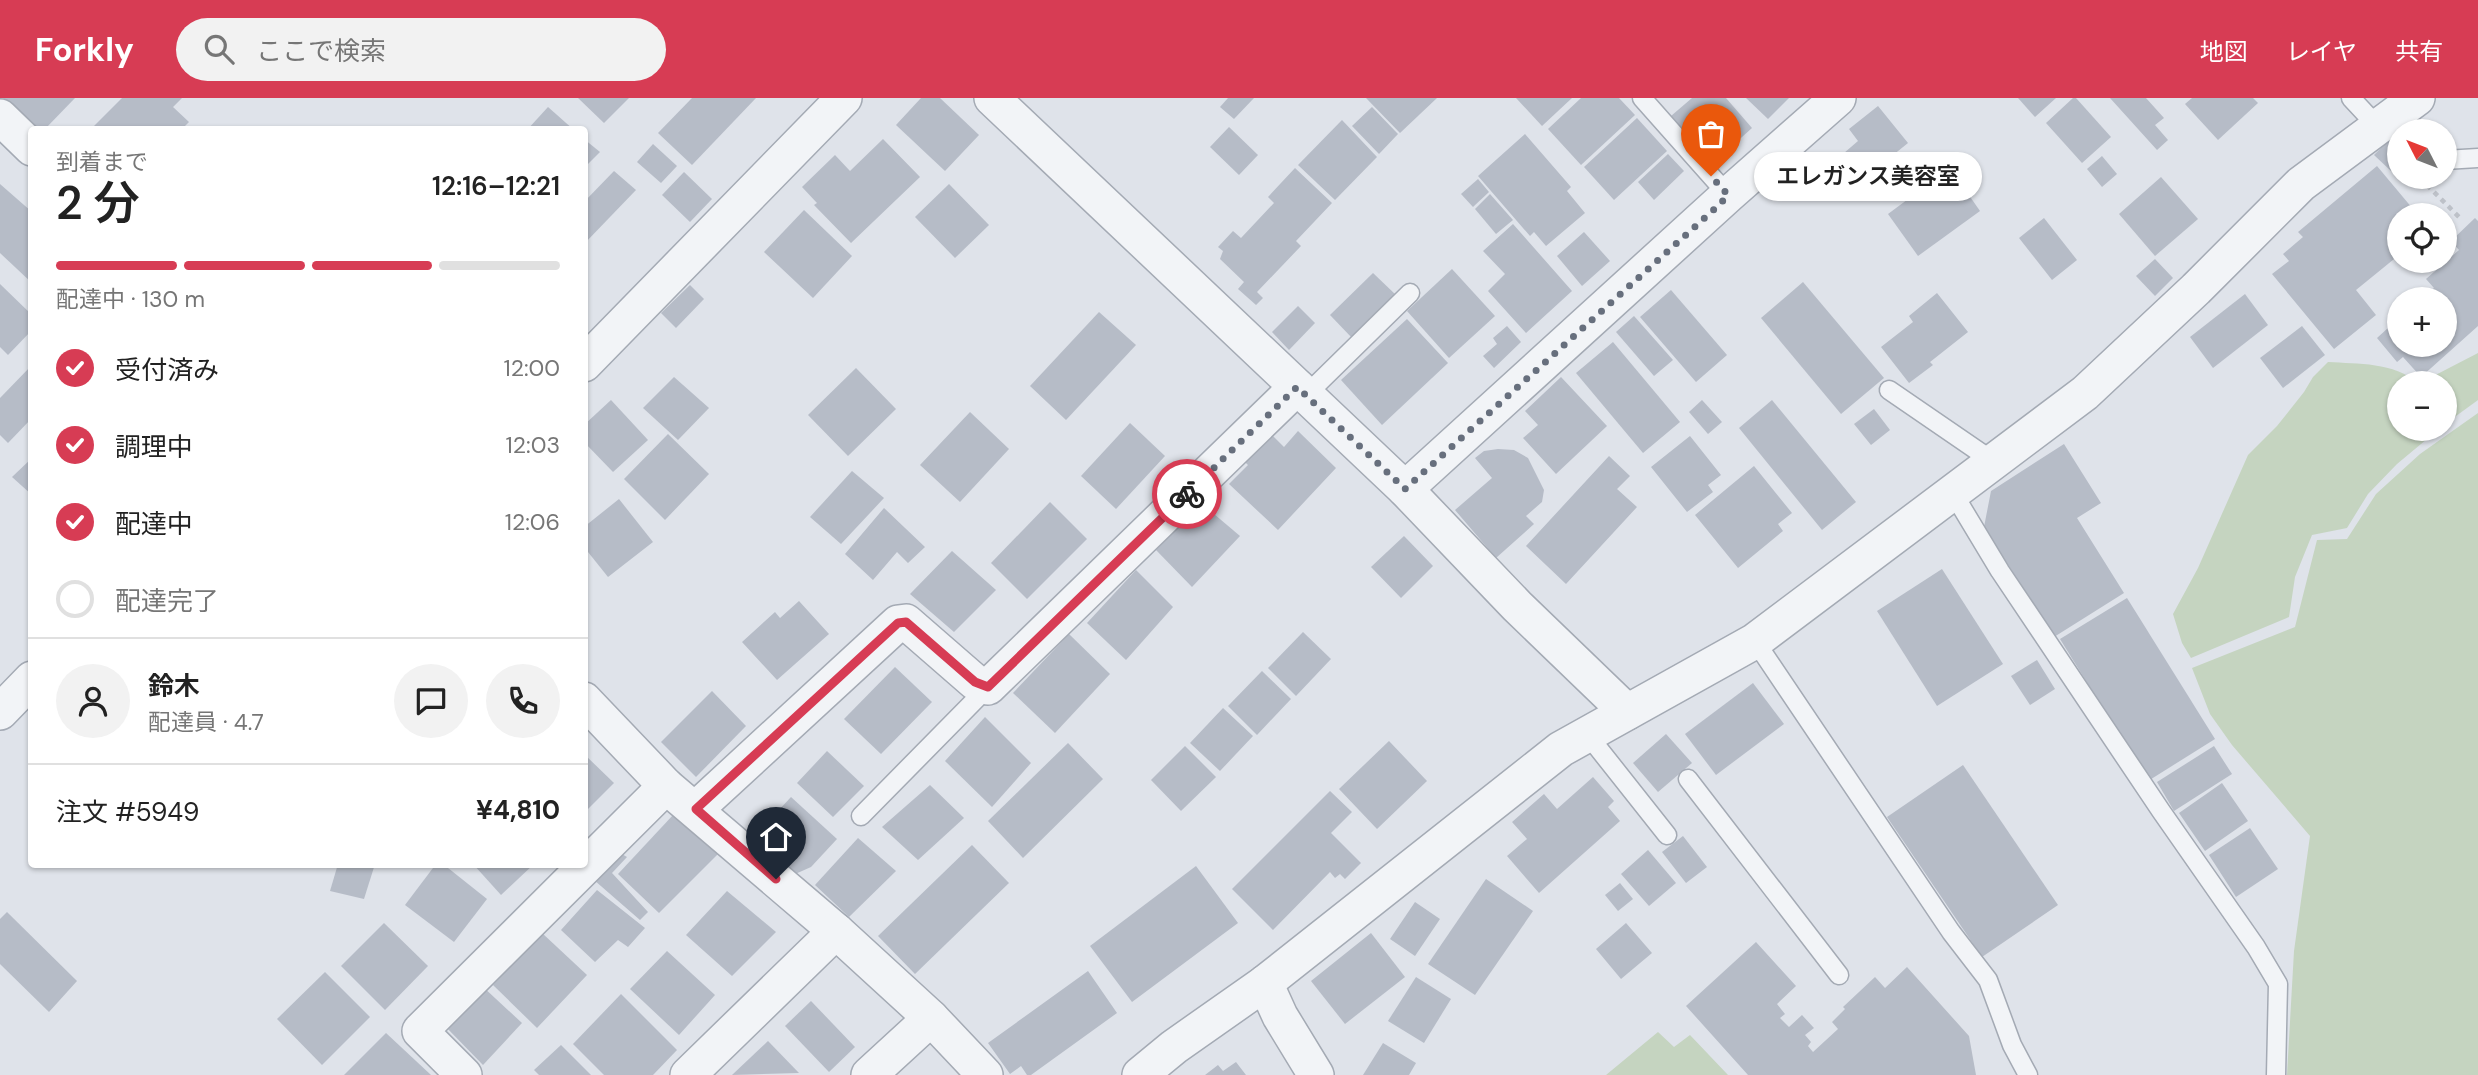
<!DOCTYPE html>
<html lang="ja">
<meta charset="utf-8">
<style>
body{margin:0;font-family:"DM Sans","Noto Sans JP",sans-serif;background:#f2f2f2;color:#222;height:100vh;display:flex;flex-direction:column;font-size:26px;white-space:nowrap}
*{box-sizing:border-box;margin:0}
p{font-size:23px;color:#767676}
.icon{flex:none;width:38px;height:38px;fill:none;stroke:currentColor;stroke-width:2;stroke-linecap:round;stroke-linejoin:round}
.map{position:relative;flex:1;overflow:hidden}
.panel{position:absolute;left:28px;top:28px;width:560px;height:742px;display:flex;flex-direction:column;background:#fff;border-radius:7px;box-shadow:0 2px 5px #0004}
.panel>*{flex:none}
.needle{width:46px;rotate:312deg}
.buttons{position:absolute;left:2387px;top:21px;display:grid;gap:14px}
.buttons a{display:grid;place-items:center;width:70px;height:70px;border-radius:50%;background:#fff;box-shadow:0 2px 5px #0004;font-size:35px}
.pin{position:absolute;display:grid;place-items:center;width:60px;height:60px;color:#fff;margin:-72px -30px;border-radius:50% 50% 50% 0;rotate:-45deg;box-shadow:0 0 7px #0007}
.pin .icon{rotate:45deg}
.courier{position:absolute;display:grid;place-items:center;width:70px;height:70px;margin:-35px;border:5px solid #d73c54;border-radius:50%;background:#fff;color:#222;box-shadow:0 2px 9px #0007}
.bubble{position:absolute;height:49px;border-radius:24px;background:#fff;box-shadow:0 2px 5px #0004;font-size:23px;font-weight:600;line-height:49px;text-align:center}
.overview em{font-style:normal;font-weight:600}
.overview div{display:flex;flex-direction:column-reverse}
.overview{display:flex;align-items:center;justify-content:space-between;height:119px;padding:0 28px}
h1{font-size:46px;font-weight:600;line-height:52px}
.bar{display:grid;grid-template-columns:repeat(4,1fr);gap:10px 7px;align-content:center;height:84px;padding:0 28px}
.bar i{height:9px;border-radius:5px;background:#e0e0e0}
.bar .on{background:#d73c54}
.bar p{grid-column:span 4}
.line{display:flex;align-items:center;gap:18px;padding:0 28px;border-top:2px solid #e0e0e0}
.line div{flex:1}
.round{display:grid;place-items:center;flex:none;width:74px;height:74px;border-radius:37px;background:#f2f2f2}
ol{padding:0 28px;list-style:none}
li{display:flex;align-items:center;gap:21px;height:77px}
li p{margin-inline-start:auto}
li .icon{padding:7px;border-radius:50%;background:#d73c54;color:#fff;stroke-width:4}
li:last-child{color:#767676}
li i{width:38px;height:38px;border:4px solid #e0e0e0;border-radius:50%}
header{display:flex;align-items:center;gap:42px;box-sizing:border-box;height:98px;padding:0 35px;background:#d73c54;color:#fff}
header strong{font-size:33px}
nav{display:flex;gap:38px;margin-inline-start:auto;font-size:24px}
.search{width:490px;height:63px;background:#f2f2f2;display:flex;align-items:center;gap:18px;box-sizing:border-box;padding:0 24px;border-radius:38px;color:#767676;font-size:26px}
.map>svg:first-child{display:block}
.green{fill:#c5d4c0}
.building{fill:#b6bcc7}
.lines{fill:none;stroke-linecap:round;stroke-linejoin:round}
.service-casing{stroke:#a4aab4;stroke-width:21}
.minor-casing{stroke:#a4aab4;stroke-width:38}
.path{stroke:#bdc1c8;stroke-width:4.5;stroke-dasharray:5 5;stroke-linecap:butt}
.service{stroke:#f2f4f7;stroke-width:18}
.minor{stroke:#f2f4f7;stroke-width:35}
.done{stroke:#676f7d;stroke-width:7;stroke-dasharray:0 12.6}
.route{stroke:#d73c54;stroke-width:9}
</style>
<header>
<strong>Forkly</strong>
<div class="search"><svg class="icon" aria-label="search" viewBox="0 0 24 24"><circle cx="10" cy="10" r="6"/><path d="M15 15l6 6"/></svg>ここで検索</div>
<nav><a>地図</a><a>レイヤ</a><a>共有</a></nav>
</header>
<div class="map">
<svg width="2478" height="977" viewBox="0 0 2478 977">
<rect width="100%" height="100%" fill="#dfe3ea"/>
<g class="green">
<polygon points="2478,255 2478,302 2445,326 2445,285 2420,285"/>
<path d="M2328,264C2358,266 2394,264 2418,285H2399V331H2439L2397,366L2368,396L2347,430L2312,437L2295,479L2289,519L2191,560L2182,545L2173,516L2198,470L2248,357L2277,328L2304,294L2313,279Z"/>
<polygon points="2478,315 2478,977 2287,977 2294,853 2310,738 2232,647 2210,616 2192,570 2295,529 2317,442 2347,441 2376,396 2420,356"/>
<polygon points="1658,934 1674,949 1690,937 1728,977 1606,977"/>
</g>
<g class="building">
<polygon points="4,0 75,0 44,32 32,32 1,3"/>
<polygon points="122,0 182,0 173,9 189,24 181,32 90,32"/>
<polygon points="578,0 629,0 604,25"/>
<polygon points="692,0 756,0 692,67 658,35"/>
<polygon points="921,0 940,0 979,37 945,73 896,27"/>
<polygon points="1228,0 1254,0 1234,21 1220,9"/>
<polygon points="1366,0 1437,0 1400,35"/>
<polygon points="1516,0 1572,0 1542,28"/>
<polygon points="1581,0 1619,0 1635,17 1581,67 1548,31"/>
<polygon points="1692,0 1726,0 1752,30 1713,65 1671,18"/>
<polygon points="1746,0 1789,0 1768,21"/>
<polygon points="2018,0 2056,0 2035,19"/>
<polygon points="2073,0 2076,0 2111,39 2082,65 2046,25"/>
<polygon points="2110,0 2146,0 2164,20 2155,27 2168,42 2157,52"/>
<polygon points="2192,0 2253,0 2258,5 2218,42 2185,6"/>
<polygon points="1878,8 1908,45 1877,70 1872,63 1859,74 1844,55 1858,43 1849,31"/>
<polygon points="548,9 574,32 527,32"/>
<polygon points="1372,9 1398,36 1379,56 1352,28"/>
<polygon points="1637,20 1667,53 1614,102 1584,69"/>
<polygon points="1342,22 1377,59 1335,102 1298,67"/>
<polygon points="1229,29 1258,57 1239,77 1210,49"/>
<polygon points="2397,34 2399,36 2399,64 2391,73 2374,57"/>
<polygon points="1525,36 1571,89 1567,93 1585,115 1546,148 1534,134 1530,138 1478,78"/>
<polygon points="584,41 600,54 584,70"/>
<polygon points="883,41 920,79 851,145 814,107 817,105 802,89 835,57 850,73"/>
<polygon points="653,46 677,68 661,85 637,64"/>
<polygon points="1668,56 1684,73 1654,102 1638,84"/>
<polygon points="2102,58 2117,76 2102,89 2087,71"/>
<polygon points="2377,68 2418,117 2399,117 2399,157 2356,192 2376,217 2334,251 2272,176 2289,163 2283,156 2303,139 2298,134"/>
<polygon points="1295,70 1332,105 1296,143 1301,148 1257,194 1263,200 1256,207 1238,191 1244,184 1220,161 1223,153 1218,149 1233,133 1241,140 1274,105 1268,99"/>
<polygon points="1950,70 1980,113 1918,158 1888,116"/>
<polygon points="614,73 636,92 584,146 584,104"/>
<polygon points="684,74 712,101 690,124 662,97"/>
<polygon points="2161,79 2198,121 2155,158 2119,116"/>
<polygon points="1478,81 1489,94 1473,109 1461,96"/>
<polygon points="0,86 32,114 32,185 0,155"/>
<polygon points="949,86 989,127 955,160 915,119"/>
<polygon points="1490,96 1513,122 1496,136 1475,111"/>
<polygon points="804,112 852,158 813,200 764,154"/>
<polygon points="2044,120 2077,162 2052,182 2019,140"/>
<polygon points="2475,120 2478,123 2478,228 2421,279 2403,259 2397,264 2377,240 2399,220 2399,247 2445,247 2445,201 2421,201 2434,190 2426,181 2459,152 2451,143"/>
<polygon points="1513,126 1572,193 1526,235 1488,193 1505,176 1483,153"/>
<polygon points="1584,134 1610,163 1582,188 1557,158"/>
<polygon points="2155,161 2173,180 2155,198 2136,178"/>
<polygon points="1452,171 1495,218 1449,260 1407,213"/>
<polygon points="1373,175 1397,198 1353,241 1330,217"/>
<polygon points="1803,184 1884,280 1841,316 1761,220"/>
<polygon points="0,186 32,217 32,232 8,257 0,249"/>
<polygon points="690,187 704,201 676,230 661,215"/>
<polygon points="1671,192 1727,257 1696,284 1640,219"/>
<polygon points="1937,195 1968,234 1930,264 1933,267 1909,285 1881,249 1913,224 1909,218"/>
<polygon points="2245,196 2268,227 2213,270 2190,239"/>
<polygon points="1298,208 1315,225 1289,252 1272,234"/>
<polygon points="1099,214 1136,247 1066,322 1030,288"/>
<polygon points="1634,218 1673,262 1654,278 1616,234"/>
<polygon points="1407,221 1448,265 1382,327 1341,282"/>
<polygon points="1507,228 1521,244 1494,270 1483,258 1497,246 1493,240"/>
<polygon points="2302,228 2325,257 2283,290 2260,260"/>
<polygon points="1613,244 1680,324 1643,355 1576,275"/>
<polygon points="32,267 32,320 8,345 0,337 0,300"/>
<polygon points="856,270 896,311 848,358 808,317"/>
<polygon points="674,279 709,310 678,342 643,310"/>
<polygon points="1561,279 1607,328 1556,376 1523,340 1538,327 1525,313"/>
<polygon points="611,302 648,342 613,374 584,344 584,327"/>
<polygon points="1702,302 1722,324 1708,336 1689,314"/>
<polygon points="1772,302 1856,404 1822,432 1739,330"/>
<polygon points="1874,311 1890,332 1871,347 1854,326"/>
<polygon points="970,314 1009,351 960,404 920,367"/>
<polygon points="1130,325 1165,358 1116,411 1081,378"/>
<polygon points="1298,333 1336,370 1278,432 1229,386 1248,367 1241,360 1272,337 1284,349"/>
<polygon points="668,336 709,376 665,422 624,381"/>
<polygon points="1690,338 1721,377 1708,387 1713,394 1687,414 1651,369"/>
<polygon points="2064,346 2101,405 2077,420 2124,495 2054,539 1984,429 1991,393"/>
<polygon points="1498,351 1514,352 1528,360 1544,392 1542,404 1526,418 1534,426 1496,460 1455,412 1492,380 1475,360 1484,353"/>
<polygon points="1609,358 1630,378 1617,391 1637,409 1566,486 1526,448"/>
<polygon points="32,360 32,397 12,379"/>
<polygon points="1754,368 1792,415 1778,426 1783,433 1738,470 1695,417"/>
<polygon points="852,373 884,400 841,446 810,419"/>
<polygon points="619,401 653,444 608,479 584,449 584,429"/>
<polygon points="1050,404 1087,441 1027,501 991,465"/>
<polygon points="1201,405 1240,438 1192,489 1156,452"/>
<polygon points="884,410 925,449 908,465 897,454 873,482 845,456"/>
<polygon points="1404,438 1433,468 1401,500 1371,469"/>
<polygon points="952,453 996,492 954,534 910,496"/>
<polygon points="1942,471 2003,566 1937,608 1877,513"/>
<polygon points="1136,472 1173,509 1126,562 1087,525"/>
<polygon points="2127,500 2215,641 2148,683 2060,541"/>
<polygon points="799,503 829,536 777,582 742,544 775,514 780,520"/>
<polygon points="1303,534 1331,561 1296,598 1268,570"/>
<polygon points="1069,536 1110,576 1055,635 1013,595"/>
<polygon points="2037,562 2055,591 2030,607 2011,578"/>
<polygon points="895,569 932,604 881,656 844,621"/>
<polygon points="1262,573 1291,601 1257,637 1228,608"/>
<polygon points="1753,585 1784,626 1716,677 1685,636"/>
<polygon points="712,593 746,628 696,679 661,644"/>
<polygon points="1223,610 1253,638 1220,673 1190,645"/>
<polygon points="985,619 1031,665 992,709 945,663"/>
<polygon points="1666,636 1692,665 1658,694 1633,665"/>
<polygon points="1389,643 1427,683 1377,731 1339,691"/>
<polygon points="1068,645 1103,681 1023,760 988,723"/>
<polygon points="1185,648 1216,679 1181,713 1151,682"/>
<polygon points="2214,648 2232,676 2174,713 2157,684"/>
<polygon points="827,653 864,688 833,719 797,685"/>
<polygon points="584,656 614,685 584,715"/>
<polygon points="1963,667 2058,807 1982,859 1887,719"/>
<polygon points="1593,679 1614,703 1608,709 1620,723 1539,795 1507,758 1527,741 1512,724 1544,696 1557,711"/>
<polygon points="2222,685 2248,723 2205,753 2179,715"/>
<polygon points="930,687 964,720 918,762 882,729"/>
<polygon points="1330,693 1352,714 1331,735 1361,765 1345,781 1340,776 1335,780 1330,774 1273,832 1232,791"/>
<polygon points="791,699 837,741 811,769 793,777 753,740"/>
<polygon points="674,716 719,755 659,815 618,776"/>
<polygon points="2250,730 2278,771 2236,799 2209,757"/>
<polygon points="1683,738 1707,769 1686,785 1662,754"/>
<polygon points="858,740 896,773 849,819 815,787"/>
<polygon points="972,747 1009,785 915,876 878,838"/>
<polygon points="1648,752 1676,785 1649,808 1621,776"/>
<polygon points="620,755 627,759 612,775 648,814 640,822 594,782"/>
<polygon points="338,766 375,766 364,801 330,793"/>
<polygon points="436,766 443,766 487,801 454,844 405,807"/>
<polygon points="473,766 534,766 501,797"/>
<polygon points="1196,768 1238,825 1132,904 1090,848"/>
<polygon points="1486,781 1533,813 1475,897 1428,866"/>
<polygon points="1620,785 1633,801 1618,813 1605,797"/>
<polygon points="597,792 645,830 628,849 618,842 595,864 561,832"/>
<polygon points="727,793 776,834 732,878 686,837"/>
<polygon points="1415,804 1440,821 1415,858 1390,841"/>
<polygon points="7,814 77,883 49,914 0,866 0,821"/>
<polygon points="384,825 428,868 385,912 341,868"/>
<polygon points="1626,825 1652,855 1621,881 1596,851"/>
<polygon points="542,835 587,877 537,930 493,887"/>
<polygon points="1371,835 1405,879 1345,926 1311,883"/>
<polygon points="1756,844 1796,888 1777,906 1785,916 1780,920 1789,929 1802,917 1814,930 1805,937 1811,944 1808,948 1813,954 1838,931 1832,924 1845,911 1843,909 1875,879 1885,890 1907,869 1969,938 1976,977 1748,977 1686,908"/>
<polygon points="667,853 715,897 679,937 630,891"/>
<polygon points="1088,873 1117,915 1031,977 1027,977 1021,968 1010,976 988,945"/>
<polygon points="325,874 370,919 322,967 277,921"/>
<polygon points="1416,879 1451,901 1424,945 1388,923"/>
<polygon points="481,887 522,925 483,967 443,926"/>
<polygon points="621,896 677,952 653,977 604,977 573,946"/>
<polygon points="811,903 855,949 829,974 785,928"/>
<polygon points="386,935 431,977 344,977"/>
<polygon points="768,943 799,975 732,977"/>
<polygon points="1383,945 1416,965 1409,977 1363,977"/>
<polygon points="561,947 591,977 539,977 534,972"/>
<polygon points="1236,964 1246,977 1205,977 1218,967 1223,973"/>
</g>
<g class="lines">
<defs>
<g id="service">
<polyline points="1642,0 1728,97"/>
<polyline points="2351,0 2378,29 2380,34"/>
<polyline points="2445,62 2478,60"/>
<polyline points="1889,292 1994,364"/>
<polyline points="1306,297 1410,195"/>
<polyline points="1953,395 2000,473 2161,713 2256,849 2278,886 2276,977"/>
<polyline points="1755,543 1951,834 1988,882 2012,947 2028,977"/>
<polyline points="1587,636 1667,737"/>
<polyline points="1688,681 1839,877"/>
<polyline points="861,718 988,589"/>
</g>
<g id="minor">
<polyline points="992,0 1405,391 1517,508 1627,614"/>
<polyline points="0,19 32,50"/>
<polyline points="584,266 844,0"/>
<polyline points="1405,391 1728,97 1838,0"/>
<polyline points="584,602 666,688 836,833 931,920 985,977"/>
<polyline points="0,614 32,581"/>
<polyline points="696,711 898,525 906,524 975,584 988,589 1297,289"/>
<polyline points="1265,885 1280,918 1316,977"/>
<polyline points="464,977 420,933 666,688"/>
<polyline points="688,977 836,833"/>
<polyline points="869,977 931,920"/>
<polyline points="1140,977 1174,949 1265,885 1561,651 1755,543 2085,295 2196,191 2301,86 2417,0"/>
</g>
</defs>
<use href="#service" class="service-casing"/>
<use href="#minor" class="minor-casing"/>
<polyline class="path" points="2427,87 2459,119"/>
<use href="#service" class="service"/>
<use href="#minor" class="minor"/>
</g>
<g class="lines">
<polyline class="done" points="1187,396 1297,289 1405,391 1720,106 1728,97 1711,78"/>
<polyline class="route" points="776,781 696,711 898,525 906,524 975,584 988,589 1187,396"/>
</g>
</svg>
<div class="buttons">
<a><svg class="needle" viewBox="-14 -14 28 28"><path d="M0-13l5 13h-10z" fill="#e53935"/><path d="M0 13l5-13h-10z" fill="#767676"/></svg></a>
<a><svg class="icon" aria-label="locate" viewBox="0 0 24 24"><circle cx="12" cy="12" r="6"/><path d="M12 2v4M12 18v4M2 12h4M18 12h4"/></svg></a>
<a>+</a>
<a>−</a>
</div>
<div class="pin" style="left:1711px;top:78px;background:#ea580c"><svg class="icon" aria-label="bag" viewBox="0 0 24 24"><path d="M5 8h14l-1 12H6zM9 8a3 3 0 0 1 6 0"/></svg></div>
<div class="pin" style="left:776px;top:781px;background:#1f2937"><svg class="icon" aria-label="home" viewBox="0 0 24 24"><path d="M3 11l9-7 9 7M6 9v11h12V9"/></svg></div>
<div class="courier" style="left:1187px;top:396px"><svg class="icon" aria-label="bike" viewBox="0 0 24 24"><circle cx="6" cy="16" r="4"/><circle cx="18" cy="16" r="4"/><path d="M6 16l4-8h5l3 8M10 8l3 8H6M13 5h3"/></svg></div>
<div class="bubble" style="left:1754px;top:54px;width:228px">エレガンス美容室</div>
<section class="panel">
<div class="overview"><div><h1>2 分</h1><p>到着まで</p></div><em>12:16–12:21</em></div>
<div class="bar"><i class="on"></i><i class="on"></i><i class="on"></i><i></i><p>配達中 · 130 m</p></div>
<ol>
<li><svg class="icon" aria-label="check" viewBox="0 0 24 24"><path d="M5 12l5 5 9-10"/></svg>受付済み<p>12:00</p></li>
<li><svg class="icon" aria-label="check" viewBox="0 0 24 24"><path d="M5 12l5 5 9-10"/></svg>調理中<p>12:03</p></li>
<li><svg class="icon" aria-label="check" viewBox="0 0 24 24"><path d="M5 12l5 5 9-10"/></svg>配達中<p>12:06</p></li>
<li><i></i>配達完了</li>
</ol>
<div class="line" style="height:126px"><a class="round"><svg class="icon" aria-label="person" viewBox="0 0 24 24"><circle cx="12" cy="8" r="4"/><path d="M4 21q1-7 8-7t8 7"/></svg></a><div><b>鈴木</b><p>配達員 · 4.7</p></div><a class="round"><svg class="icon" aria-label="chat" viewBox="0 0 24 24"><path d="M4 5h16v11H9l-5 4z"/></svg></a><a class="round"><svg class="icon" aria-label="phone" viewBox="0 0 24 24"><path d="M5 4h4l2 5-3 2q2 4 5 5l2-3 5 2v4C11 20 4 13 5 4z"/></svg></a></div>
<div class="line" style="height:91px"><div>注文 #5949</div><b>¥4,810</b></div>
</section>
</div>
